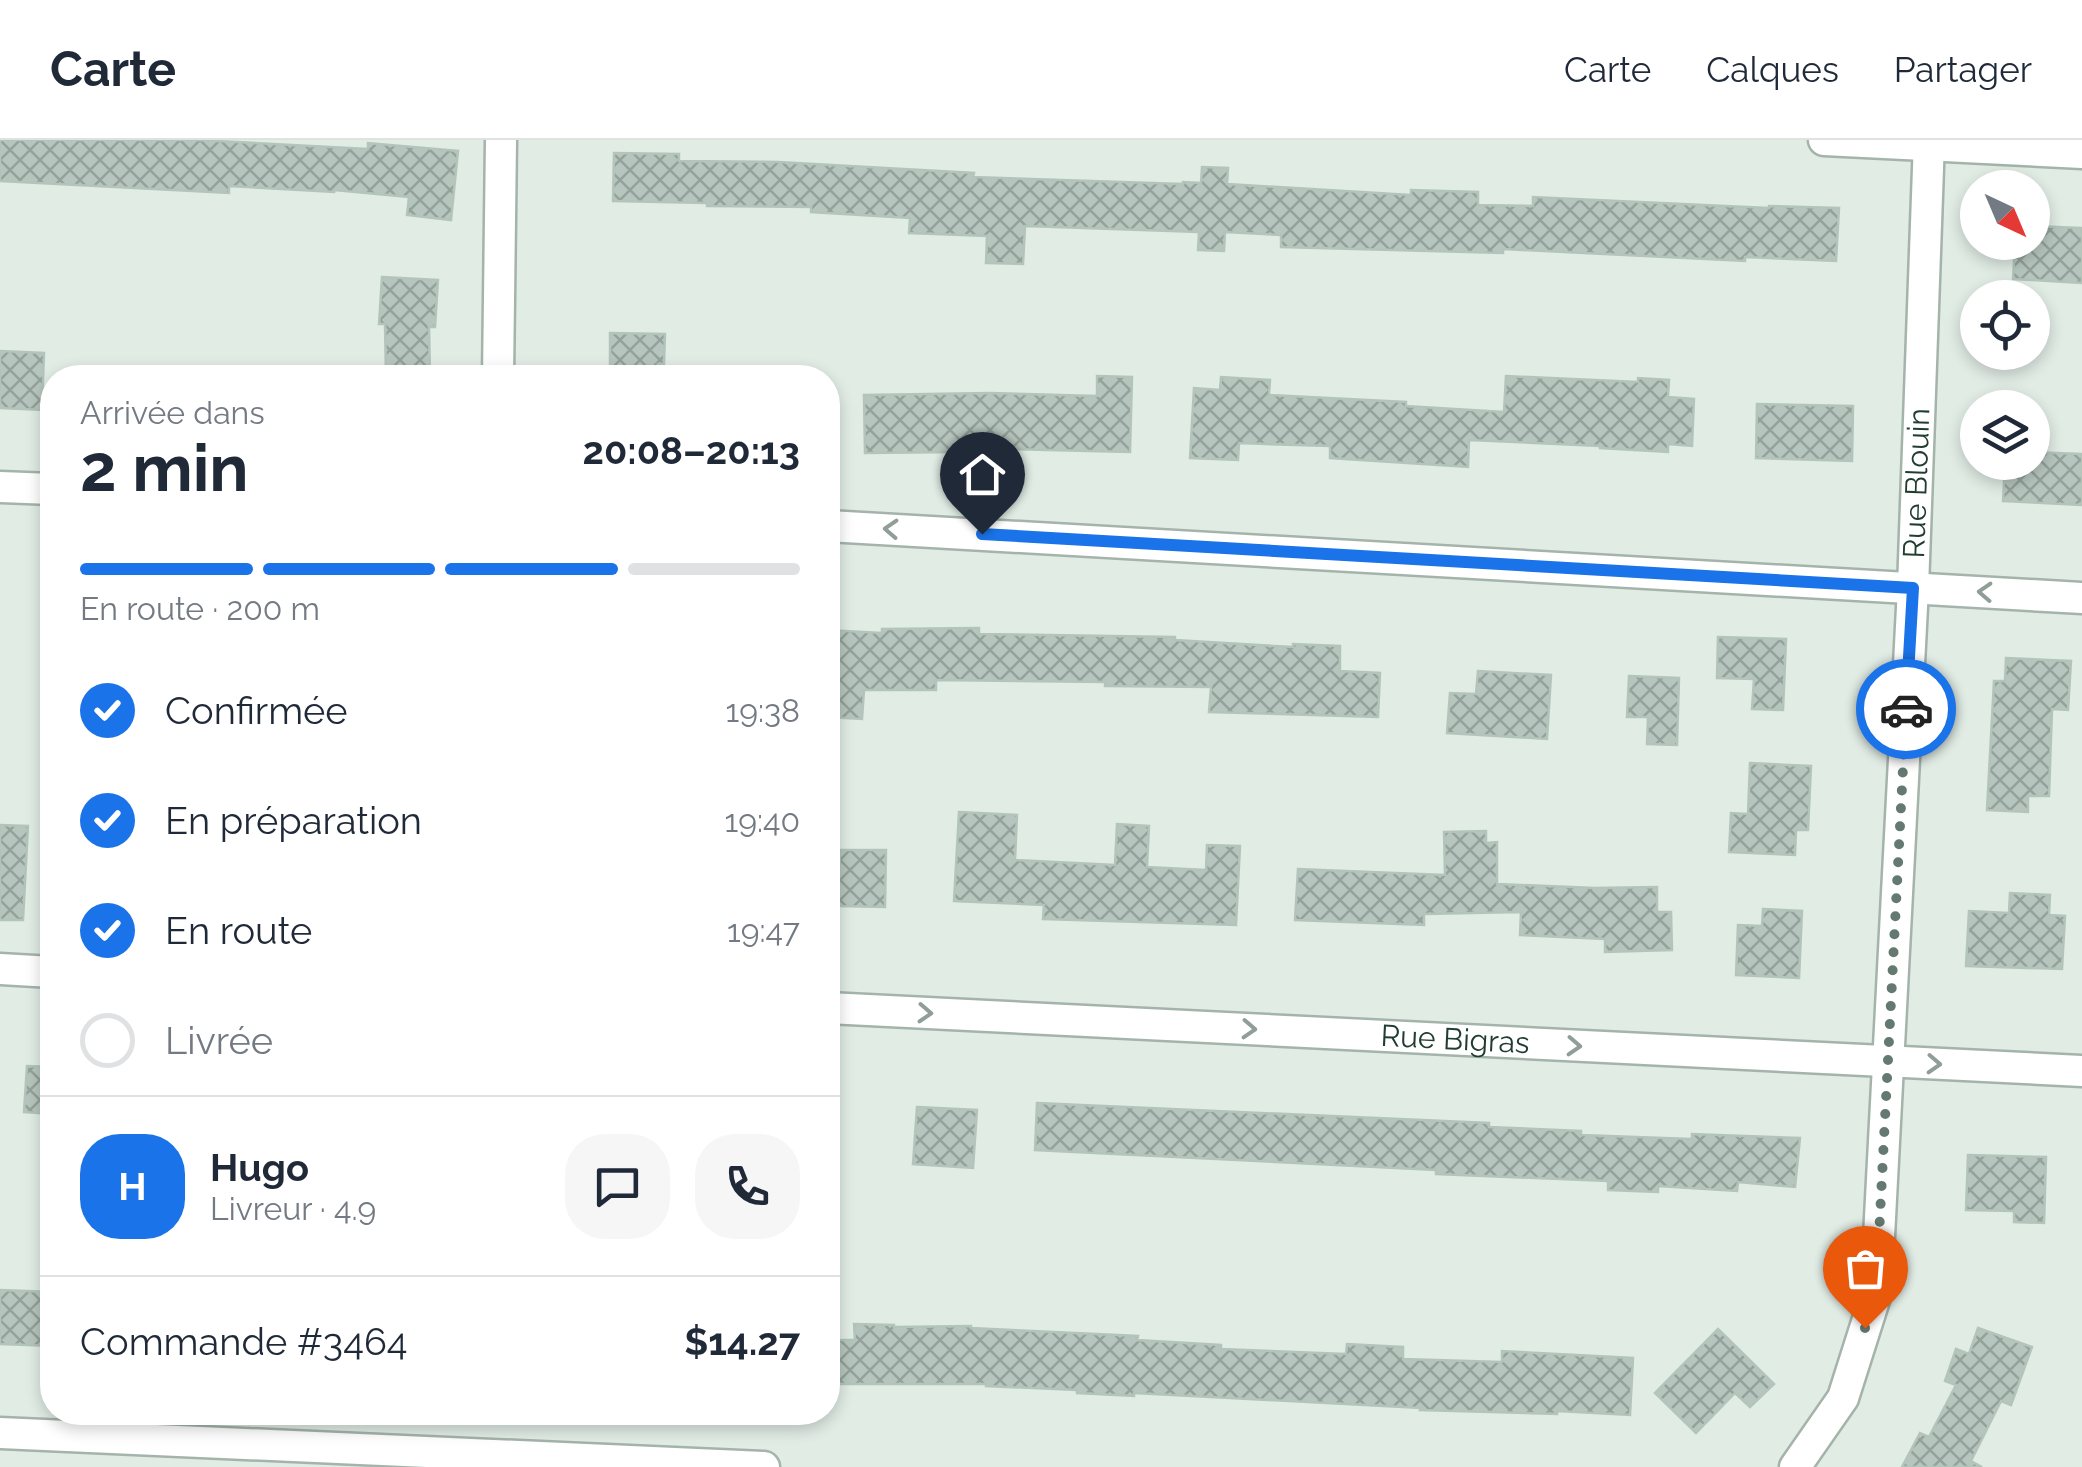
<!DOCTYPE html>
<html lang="fr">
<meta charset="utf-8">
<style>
body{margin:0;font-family:Raleway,sans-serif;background:#f6f6f7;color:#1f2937;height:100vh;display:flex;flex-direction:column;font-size:38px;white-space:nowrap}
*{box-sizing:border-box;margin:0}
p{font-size:32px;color:#747a83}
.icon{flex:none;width:55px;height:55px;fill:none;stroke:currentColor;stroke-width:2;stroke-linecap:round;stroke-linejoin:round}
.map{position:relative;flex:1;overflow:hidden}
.details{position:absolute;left:40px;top:225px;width:800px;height:1060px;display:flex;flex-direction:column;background:#fff;border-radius:40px;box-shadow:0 5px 15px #0003}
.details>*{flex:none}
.needle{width:65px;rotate:136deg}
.tools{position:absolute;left:1960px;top:30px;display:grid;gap:20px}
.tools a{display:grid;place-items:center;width:90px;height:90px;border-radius:50%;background:#fff;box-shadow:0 5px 15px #0003;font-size:50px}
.pin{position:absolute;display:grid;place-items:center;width:85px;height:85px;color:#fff;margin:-102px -42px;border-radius:50% 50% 50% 0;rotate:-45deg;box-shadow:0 0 10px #0007}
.pin .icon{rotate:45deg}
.courier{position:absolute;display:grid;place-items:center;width:100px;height:100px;margin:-50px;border:8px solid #1a73e8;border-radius:50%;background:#fff;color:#222;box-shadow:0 2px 12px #0007}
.summary em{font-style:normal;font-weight:700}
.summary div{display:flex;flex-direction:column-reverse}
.summary{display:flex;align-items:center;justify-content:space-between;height:170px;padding:0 40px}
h1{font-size:65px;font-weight:700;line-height:75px}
.bar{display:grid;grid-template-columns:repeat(4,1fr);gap:15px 10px;align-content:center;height:120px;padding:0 40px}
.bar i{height:12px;border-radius:8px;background:#e0e1e3}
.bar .on{background:#1a73e8}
.bar p{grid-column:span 4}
.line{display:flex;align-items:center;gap:25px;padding:0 40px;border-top:2px solid #e0e1e3}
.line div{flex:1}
.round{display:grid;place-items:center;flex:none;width:105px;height:105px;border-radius:40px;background:#f6f6f7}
ol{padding:0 40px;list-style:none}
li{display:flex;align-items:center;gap:30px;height:110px}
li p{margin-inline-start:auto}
li .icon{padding:10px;border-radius:50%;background:#1a73e8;color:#fff;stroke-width:4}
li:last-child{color:#747a83}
li i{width:55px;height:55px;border:5px solid #e0e1e3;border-radius:50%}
header{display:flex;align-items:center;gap:60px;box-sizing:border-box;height:140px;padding:0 50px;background:#fff;border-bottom:2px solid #e0e1e3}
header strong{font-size:48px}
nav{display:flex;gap:55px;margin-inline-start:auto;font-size:35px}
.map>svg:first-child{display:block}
.building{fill:url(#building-cross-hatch);stroke:#b3c5bb;stroke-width:2.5}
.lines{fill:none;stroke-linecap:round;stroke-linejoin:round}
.minor-casing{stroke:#a4b4ab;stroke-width:35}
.minor{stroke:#fff;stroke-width:30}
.oneway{stroke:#909e98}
.done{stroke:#647a70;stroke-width:10;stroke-dasharray:0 18}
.route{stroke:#1a73e8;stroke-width:12}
.labels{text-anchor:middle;stroke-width:10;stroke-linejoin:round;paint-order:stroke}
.street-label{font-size:30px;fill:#213d31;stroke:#f1f8f4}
</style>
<header>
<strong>Carte</strong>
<nav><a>Carte</a><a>Calques</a><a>Partager</a></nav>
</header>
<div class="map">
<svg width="2082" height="1327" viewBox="0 0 2082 1327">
<defs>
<pattern id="building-cross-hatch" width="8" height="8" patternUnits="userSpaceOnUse" patternTransform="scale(2.5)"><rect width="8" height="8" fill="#b6c6be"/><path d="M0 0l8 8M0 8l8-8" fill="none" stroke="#94a29b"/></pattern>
</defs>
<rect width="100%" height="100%" fill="#e1ece5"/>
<g class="building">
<polygon points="0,0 198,0 368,9 368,3 458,11 451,80 407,75 409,57 334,50 334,52 229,46 229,53 0,41"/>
<polygon points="614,13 679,14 679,21 778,22 974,33 973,37 1183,44 1183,42 1201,43 1202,27 1228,28 1227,44 1411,55 1411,50 1478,52 1478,65 1533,66 1533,57 1769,68 1769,66 1839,68 1836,121 1745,117 1745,121 1503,109 1503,113 1281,107 1281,95 1225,92 1224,111 1198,110 1199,92 1025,86 1023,124 986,123 987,96 909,93 910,78 811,72 811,67 707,66 707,63 613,61"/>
<polygon points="2032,86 2082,88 2082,143 2013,139 2015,102 2032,102"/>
<polygon points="382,137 438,140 435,187 429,187 430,238 386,238 385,184 379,184"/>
<polygon points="610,193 665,194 664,224 658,224 658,238 610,238"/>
<polygon points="0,211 44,213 42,270 0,268"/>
<polygon points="1097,236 1132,237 1130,312 959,308 959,312 865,313 864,255 990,253 1097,256"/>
<polygon points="1506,236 1638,242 1638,238 1669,240 1668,257 1694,259 1692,306 1668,304 1668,312 1600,308 1600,306 1469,300 1468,327 1330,318 1330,306 1266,304 1239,303 1238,320 1190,318 1194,248 1220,250 1221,237 1270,240 1269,255 1406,262 1406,266 1504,272"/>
<polygon points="1757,264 1853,266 1852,321 1756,318"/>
<polygon points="2032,312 2082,314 2082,365 2003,361 2005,322 2032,322"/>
<polygon points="979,488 979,494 1175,497 1175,500 1293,507 1293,504 1340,506 1340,531 1380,533 1378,577 1209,572 1211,547 1105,546 1105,542 936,540 936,550 864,550 862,579 828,577 828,490 882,493 882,489"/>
<polygon points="1718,497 1786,499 1783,570 1752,569 1754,539 1717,538"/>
<polygon points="2006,518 2071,521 2068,570 2052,569 2049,656 2028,656 2028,672 1987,670 1994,541 2005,541"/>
<polygon points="1478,531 1551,535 1547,599 1447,593 1450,553 1476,554"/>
<polygon points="1629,536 1679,538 1677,605 1647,604 1648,577 1627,577"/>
<polygon points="1750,623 1811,626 1808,690 1796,690 1795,715 1729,712 1731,673 1748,674"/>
<polygon points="959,672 1017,675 1015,720 1115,725 1117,684 1149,686 1147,727 1206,730 1207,705 1240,706 1236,785 1043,779 1044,765 954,761"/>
<polygon points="0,685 28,686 23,780 0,780"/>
<polygon points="1486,691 1486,703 1497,702 1497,744 1595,748 1657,747 1657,772 1671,772 1672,810 1605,812 1605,799 1520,795 1521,772 1424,774 1424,785 1295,780 1298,729 1445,735 1444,692"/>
<polygon points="840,710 886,710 885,767 838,766"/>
<polygon points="2010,753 2050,755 2049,775 2065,776 2062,829 1966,826 1969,771 2009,773"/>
<polygon points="1763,769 1802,771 1799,838 1736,835 1738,785 1762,786"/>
<polygon points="27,926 52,927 52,974 24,972"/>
<polygon points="1037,963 1489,983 1489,987 1581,991 1581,995 1692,999 1692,994 1800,998 1795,1047 1738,1042 1737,1051 1658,1046 1658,1052 1608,1050 1608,1041 1436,1034 1436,1030 1035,1010"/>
<polygon points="917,967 977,970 973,1028 913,1024"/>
<polygon points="1968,1015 2046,1017 2044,1083 2014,1082 2014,1071 1966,1070"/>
<polygon points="0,1150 52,1152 52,1206 0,1204"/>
<polygon points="854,1184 894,1185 894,1187 971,1186 971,1188 1138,1196 1137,1200 1221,1205 1221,1209 1346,1214 1347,1204 1403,1207 1403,1219 1502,1222 1502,1211 1633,1218 1630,1275 1557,1271 1557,1274 1420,1270 1421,1268 1134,1253 1134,1256 1077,1253 1077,1250 986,1246 986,1244 828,1244 829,1200 855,1200"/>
<polygon points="1978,1188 2032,1207 2011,1265 2001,1261 1971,1321 1982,1327 1902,1327 1920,1293 1929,1297 1956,1245 1945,1241 1956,1209 1969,1214"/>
<polygon points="1718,1189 1774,1244 1750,1267 1735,1253 1696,1293 1655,1253"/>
</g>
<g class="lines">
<defs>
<g id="minor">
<polyline points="1824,0 2082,13"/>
<polyline points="498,238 501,0"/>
<polyline points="0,347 52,349"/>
<polyline points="828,386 2082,458"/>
<polyline points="0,829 52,832"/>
<path id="s1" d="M828,868L2082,931"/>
<polyline points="0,1293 764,1327"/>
<path id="s2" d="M1795,1327L1843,1258L1876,1154L1913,448L1929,0"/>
</g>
</defs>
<use href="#minor" class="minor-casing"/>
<use href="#minor" class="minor"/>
</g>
<defs><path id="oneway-chevron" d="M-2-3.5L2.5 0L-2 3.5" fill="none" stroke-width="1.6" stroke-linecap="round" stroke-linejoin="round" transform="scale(2.5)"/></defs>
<g class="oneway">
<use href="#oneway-chevron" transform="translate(891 389) rotate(-177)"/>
<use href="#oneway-chevron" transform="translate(1985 452) rotate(-177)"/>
<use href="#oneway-chevron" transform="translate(925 873) rotate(3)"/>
<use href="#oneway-chevron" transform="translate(1249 889) rotate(3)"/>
<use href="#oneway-chevron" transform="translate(1574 906) rotate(3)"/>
<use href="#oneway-chevron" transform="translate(1934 924) rotate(3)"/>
</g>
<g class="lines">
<polyline class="done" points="1865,1188 1876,1154 1906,569"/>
<polyline class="route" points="982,394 1913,448 1906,569"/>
</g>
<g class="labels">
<g class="street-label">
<text dy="10" stroke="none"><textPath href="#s2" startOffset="1005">Rue Blouin</textPath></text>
<text dy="10" stroke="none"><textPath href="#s1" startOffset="628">Rue Bigras</textPath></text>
</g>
</g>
</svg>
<div class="tools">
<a><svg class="needle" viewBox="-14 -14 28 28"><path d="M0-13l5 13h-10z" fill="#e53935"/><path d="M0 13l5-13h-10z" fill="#747a83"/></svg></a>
<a><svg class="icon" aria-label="locate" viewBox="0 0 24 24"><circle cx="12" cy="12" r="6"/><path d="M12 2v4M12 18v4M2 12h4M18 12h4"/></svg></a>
<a><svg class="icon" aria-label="layers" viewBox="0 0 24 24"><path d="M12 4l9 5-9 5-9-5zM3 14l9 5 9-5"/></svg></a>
</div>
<div class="pin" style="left:1865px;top:1188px;background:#ea580c"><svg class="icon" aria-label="bag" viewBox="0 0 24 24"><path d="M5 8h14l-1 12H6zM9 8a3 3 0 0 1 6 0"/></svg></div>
<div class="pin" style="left:982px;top:394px;background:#1f2937"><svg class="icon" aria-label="home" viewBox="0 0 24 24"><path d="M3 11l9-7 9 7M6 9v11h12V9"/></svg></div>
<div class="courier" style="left:1906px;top:569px"><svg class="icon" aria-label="car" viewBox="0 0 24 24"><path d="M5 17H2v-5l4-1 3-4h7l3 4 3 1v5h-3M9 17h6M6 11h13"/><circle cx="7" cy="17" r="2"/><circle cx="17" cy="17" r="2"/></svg></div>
<section class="details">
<div class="summary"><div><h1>2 min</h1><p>Arrivée dans</p></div><em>20:08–20:13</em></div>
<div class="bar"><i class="on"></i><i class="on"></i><i class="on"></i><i></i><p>En route · 200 m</p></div>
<ol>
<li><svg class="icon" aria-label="check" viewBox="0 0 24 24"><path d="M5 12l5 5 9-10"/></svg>Confirmée<p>19:38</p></li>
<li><svg class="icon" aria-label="check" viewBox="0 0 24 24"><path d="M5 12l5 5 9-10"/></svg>En préparation<p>19:40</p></li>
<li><svg class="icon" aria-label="check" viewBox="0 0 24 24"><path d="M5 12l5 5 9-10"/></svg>En route<p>19:47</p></li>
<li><i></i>Livrée</li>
</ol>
<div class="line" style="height:180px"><b class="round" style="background:#1a73e8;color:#fff">H</b><div><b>Hugo</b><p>Livreur · 4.9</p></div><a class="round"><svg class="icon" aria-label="chat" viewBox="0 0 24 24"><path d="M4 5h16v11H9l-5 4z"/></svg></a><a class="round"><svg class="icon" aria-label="phone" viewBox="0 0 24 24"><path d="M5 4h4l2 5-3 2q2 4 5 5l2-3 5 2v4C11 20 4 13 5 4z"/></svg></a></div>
<div class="line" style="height:130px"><div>Commande #3464</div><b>$14.27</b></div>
</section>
</div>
